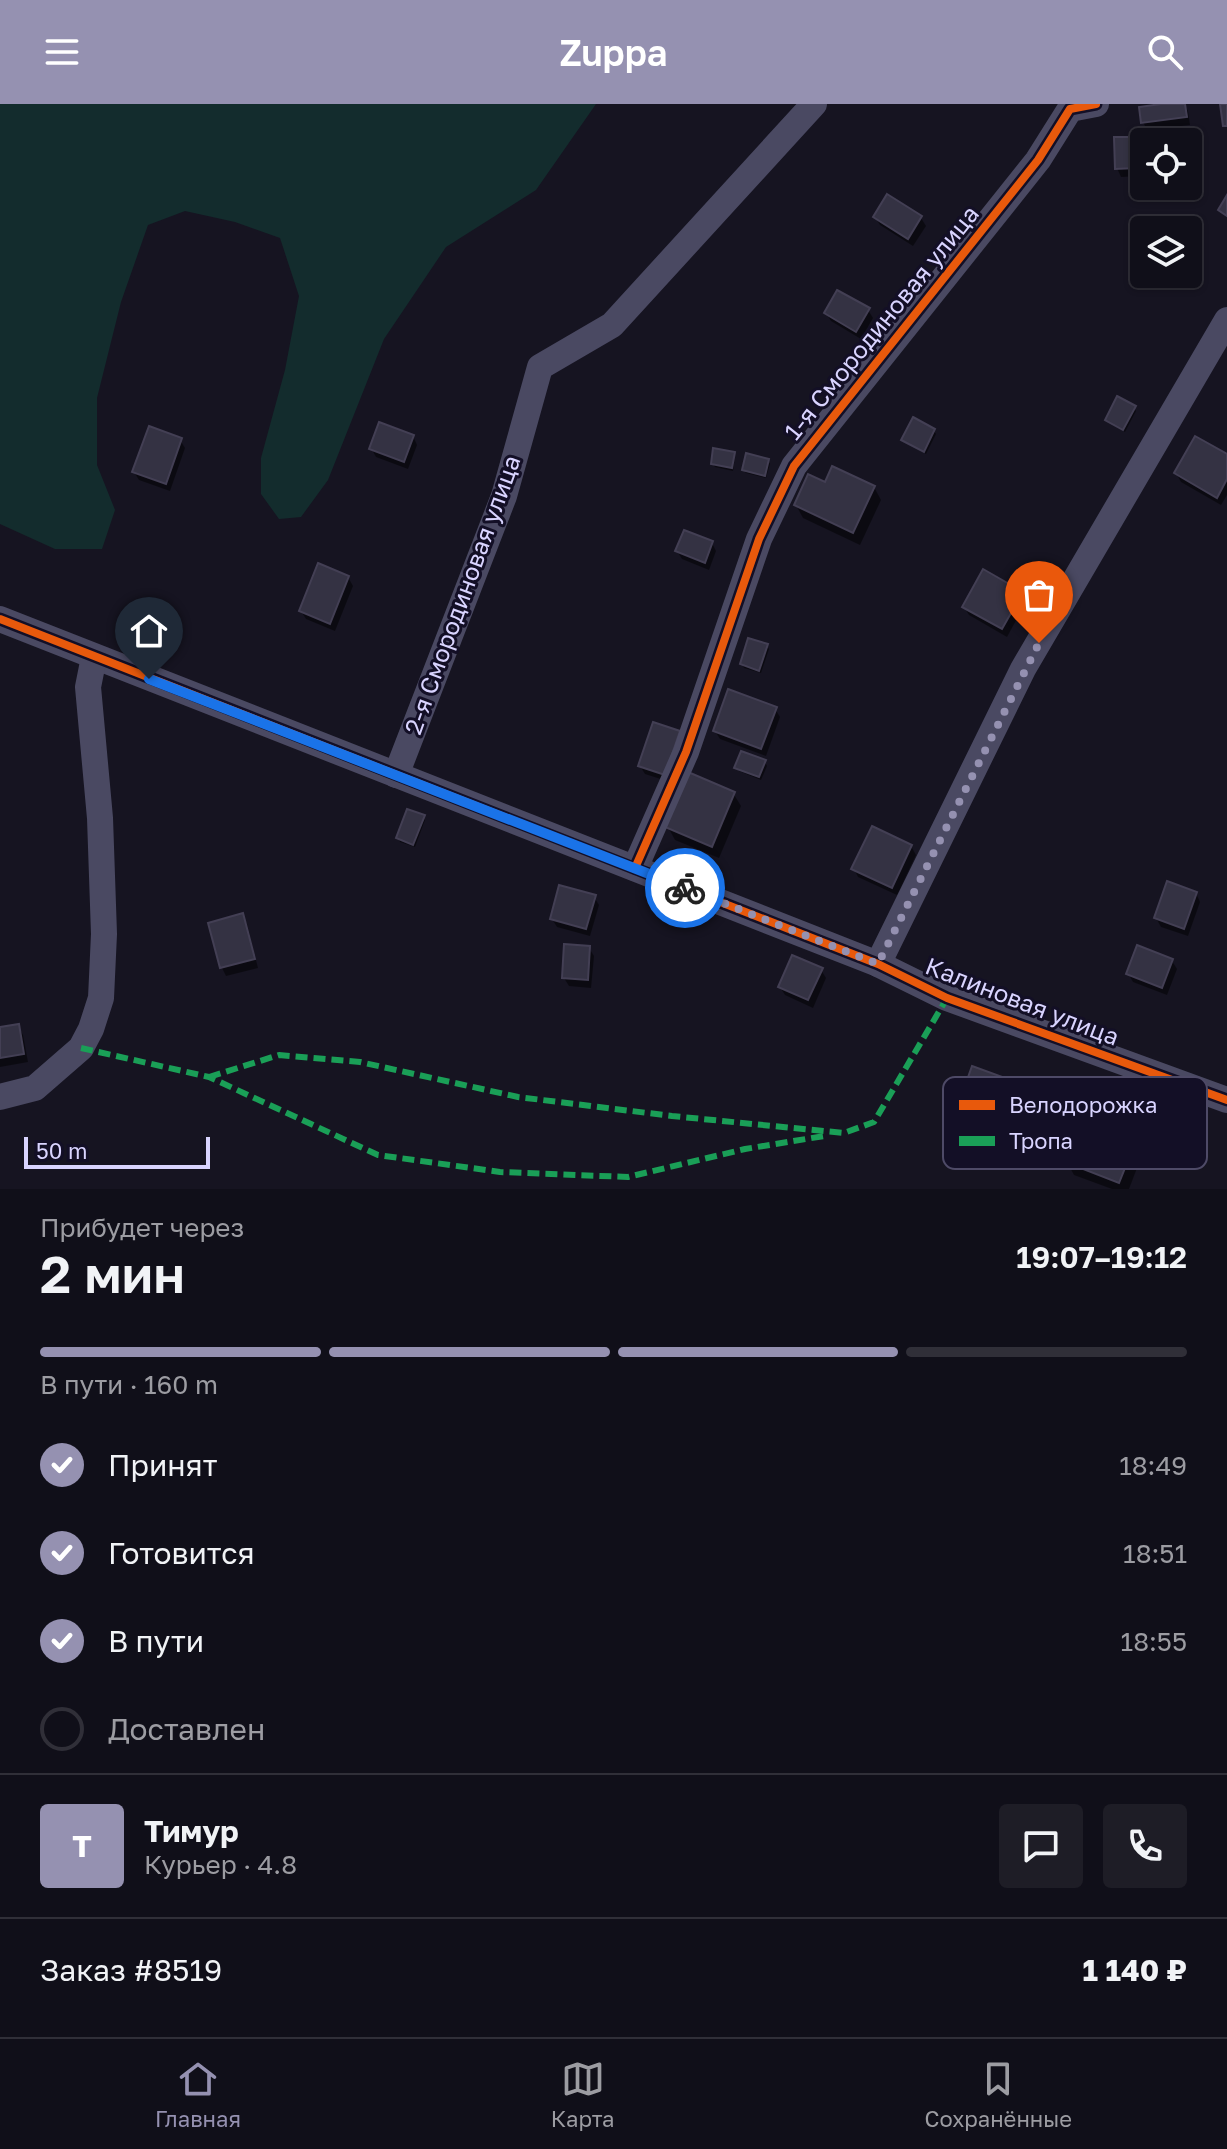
<!DOCTYPE html>
<html lang="ru">
<meta charset="utf-8">
<style>
body{margin:0;font-family:"Golos Text",sans-serif;background:#1e1d26;color:#f1f3f6;height:100vh;display:flex;flex-direction:column;font-size:30px;white-space:nowrap}
*{box-sizing:border-box;margin:0}
p{font-size:26px;color:#9c9ca2}
.icon{flex:none;width:44px;height:44px;fill:none;stroke:currentColor;stroke-width:2;stroke-linecap:round;stroke-linejoin:round}
.map{position:relative;height:1085px;overflow:hidden}
.side{display:flex;flex-direction:column;background:#100f19;flex:1}
.side>*{flex:none}
.controls{position:absolute;left:1130px;top:24px;display:grid;gap:16px}
.controls a{display:grid;place-items:center;width:72px;height:72px;border-radius:8px;background:#100f19;box-shadow:0 2px 6px #0004,0 0 0 2px #302f38;font-size:40px}
.scale{position:absolute;left:24px;bottom:20px;width:186px;box-sizing:border-box;padding-left:8px;border:4px solid #d9d4ff;border-top:0;font-size:22px;line-height:28px;white-space:nowrap;color:#d9d4ff;-webkit-text-stroke:6px #130f26;paint-order:stroke}
.pin{position:absolute;display:grid;place-items:center;width:68px;height:68px;color:#fff;margin:-82px -34px;border-radius:50% 50% 50% 0;rotate:-45deg;box-shadow:0 0 8px #0007}
.pin .icon{rotate:45deg}
.courier{position:absolute;display:grid;place-items:center;width:80px;height:80px;margin:-40px;border:6px solid #1a73e8;border-radius:50%;background:#fff;color:#222;box-shadow:0 2px 10px #0007}
.overview em{font-style:normal;font-weight:600}
.overview div{display:flex;flex-direction:column-reverse}
.overview{display:flex;align-items:center;justify-content:space-between;height:136px;padding:0 40px}
h1{font-size:52px;font-weight:600;line-height:60px}
.bar{display:grid;grid-template-columns:repeat(4,1fr);gap:12px 8px;align-content:center;height:96px;padding:0 40px}
.bar i{height:10px;border-radius:6px;background:#302f38}
.bar .active{background:#9591b1}
.bar p{grid-column:span 4}
.line{display:flex;align-items:center;gap:20px;padding:0 40px;border-top:2px solid #302f38}
.line div{flex:1}
.round{display:grid;place-items:center;flex:none;width:84px;height:84px;border-radius:8px;background:#1e1d26}
ol{padding:0 40px;list-style:none}
li{display:flex;align-items:center;gap:24px;height:88px}
li p{margin-inline-start:auto}
li .icon{padding:8px;border-radius:50%;background:#9591b1;color:#fff;stroke-width:4}
li:last-child{color:#9c9ca2}
li i{width:44px;height:44px;border:4px solid #302f38;border-radius:50%}
header{display:flex;justify-content:space-between;align-items:center;height:104px;padding:0 40px;background:#9591b1;color:#fff;font-size:36px;font-weight:600}
.dock{display:flex;justify-content:space-around;align-items:center;height:112px;border-top:2px solid #302f38;background:#100f19;font-size:22px;color:#9c9ca2}
.dock a{display:grid;justify-items:center;gap:4px}
.dock .active{color:#9591b1}
.map>svg:first-child{display:block}
.green{fill:#132c2d}
.shadow{fill:#0007}
.building{fill:#343243;stroke:#433f54;stroke-width:2}
.lines{fill:none;stroke-linecap:round;stroke-linejoin:round}
.minor{stroke:#4a4962;stroke-width:26}
.quiet{stroke:#1a9f57;stroke-width:6;stroke-dasharray:12 6;stroke-linecap:butt}
.cycleway-casing{stroke:#130f26;stroke-width:13}
.cycleway{stroke:#e8590c;stroke-width:8}
.done{stroke:#9591b1;stroke-width:8;stroke-dasharray:0 14.4}
.route{stroke:#1a73e8;stroke-width:10}
.labels{text-anchor:middle;stroke-width:6;stroke-linejoin:round;paint-order:stroke}
.street-label{font-size:24px;fill:#d9d4ff;stroke:#130f26}
.key{fill:#130f26;stroke:#4e4a67;stroke-width:2}
.key-label{font-size:22px;fill:#d9d4ff}
</style>
<header><svg class="icon" aria-label="menu" viewBox="0 0 24 24"><path d="M4 6h16M4 12h16M4 18h16"/></svg>Zuppa<svg class="icon" aria-label="search" viewBox="0 0 24 24"><circle cx="10" cy="10" r="6"/><path d="M15 15l6 6"/></svg></header>
<div class="map">
<svg width="1227" height="1085" viewBox="0 0 1227 1085">
<rect width="100%" height="100%" fill="#161421"/>
<polygon class="green" points="0,0 596,0 536,86 446,143 384,235 328,376 301,413 279,415 261,390 261,354 285,266 299,192 280,134 235,118 185,107 148,121 121,198 97,294 97,361 115,406 102,445 55,445 0,420"/>
<g class="shadow">
<polygon points="1176,0 1184,0 1188,7 1190,21 1147,26 1143,18"/>
<polygon points="1135,35 1140,43 1140,72 1121,73 1117,64"/>
<polygon points="875,113 921,114 926,122 913,142 880,121"/>
<polygon points="868,206 873,214 861,235 831,217 826,209"/>
<polygon points="1134,304 1136,307 1125,328 1107,316"/>
<polygon points="934,327 936,330 926,350 904,336"/>
<polygon points="413,332 417,341 408,365 376,353 371,344"/>
<polygon points="180,336 185,344 170,387 139,376 134,368"/>
<polygon points="733,350 735,353 733,367 715,363 713,360"/>
<polygon points="1227,352 1227,391 1221,401 1181,378 1176,369"/>
<polygon points="768,357 770,360 766,374 746,369 744,366"/>
<polygon points="874,383 881,396 860,441 803,414 796,401"/>
<polygon points="712,439 716,447 709,466 682,455 677,447"/>
<polygon points="348,473 353,482 335,527 306,515 301,507"/>
<polygon points="1022,489 1026,498 1007,533 969,511 964,503"/>
<polygon points="767,542 769,545 761,569 744,564 742,560"/>
<polygon points="775,605 780,613 766,652 720,635 715,627"/>
<polygon points="654,620 670,678 645,670 640,662"/>
<polygon points="765,658 767,662 761,676 739,667 737,663"/>
<polygon points="733,689 741,702 719,754 675,736 668,723"/>
<polygon points="423,713 425,716 415,743 400,738 398,734"/>
<polygon points="911,742 916,751 897,791 858,773 854,765"/>
<polygon points="1196,789 1200,798 1188,832 1161,823 1156,814"/>
<polygon points="594,793 599,801 590,832 557,823 552,815"/>
<polygon points="242,812 247,820 258,864 226,872 222,864 210,820"/>
<polygon points="589,844 594,852 591,884 569,882 564,874"/>
<polygon points="1172,857 1177,865 1167,891 1133,878 1128,869"/>
<polygon points="821,866 826,874 813,904 785,891 780,883"/>
<polygon points="18,922 23,931 28,958 0,963 0,925"/>
<polygon points="1137,1030 1145,1043 1129,1085 1112,1085 1074,1071 1067,1058"/>
</g>
<g class="building">
<polygon points="1161,0 1185,0 1187,13 1141,19 1139,3"/>
<polygon points="1220,0 1227,0 1227,22 1223,22"/>
<polygon points="1114,33 1136,33 1137,64 1115,65"/>
<polygon points="887,90 922,112 908,135 873,113"/>
<polygon points="1227,91 1227,112 1218,106"/>
<polygon points="837,186 870,204 856,228 824,209"/>
<polygon points="1117,292 1136,302 1123,326 1105,316"/>
<polygon points="913,313 935,325 924,348 901,336"/>
<polygon points="379,318 414,331 404,358 369,345"/>
<polygon points="149,322 182,334 166,380 132,368"/>
<polygon points="1195,332 1227,350 1227,375 1217,394 1174,369"/>
<polygon points="713,344 735,348 732,364 711,360"/>
<polygon points="746,349 769,355 765,372 742,366"/>
<polygon points="832,362 875,382 853,429 794,401 808,370 825,378"/>
<polygon points="684,426 713,437 705,459 675,447"/>
<polygon points="318,459 349,472 330,520 299,507"/>
<polygon points="983,465 1023,488 1002,525 962,503"/>
<polygon points="748,534 768,540 759,567 740,560"/>
<polygon points="728,585 777,603 761,645 713,627"/>
<polygon points="653,618 680,627 665,671 638,662"/>
<polygon points="741,647 766,656 759,673 734,664"/>
<polygon points="688,668 735,688 712,743 665,723"/>
<polygon points="407,705 425,711 413,741 396,734"/>
<polygon points="872,722 912,741 892,784 851,765"/>
<polygon points="1167,777 1197,788 1184,825 1154,814"/>
<polygon points="559,781 596,791 586,825 550,815"/>
<polygon points="243,809 255,855 220,864 208,819"/>
<polygon points="564,840 590,842 588,876 562,874"/>
<polygon points="1137,841 1173,855 1162,884 1126,870"/>
<polygon points="792,851 823,864 808,896 778,883"/>
<polygon points="19,920 24,950 0,954 0,923"/>
<polygon points="972,962 1008,975 989,1029 953,1016"/>
<polygon points="1084,1008 1139,1029 1119,1079 1065,1058"/>
</g>
<g class="lines">
<g class="minor">
<polyline points="0,515 878,860 947,894 1227,996"/>
<polyline points="396,671 504,392 540,263 612,221 814,0"/>
<polyline points="635,764 686,648 759,435 794,362 1038,56 1070,5 1096,0"/>
<polyline points="878,860 1023,565 1227,216"/>
<polyline points="0,993 35,984 81,944 91,925 101,894 104,830 100,714 88,583 94,553"/>
</g>
<g class="quiet">
<polyline points="81,944 209,973 378,1051 500,1068 628,1073 745,1045 824,1032"/>
<polyline points="209,973 279,951 360,958 518,993 672,1012 844,1029 874,1018 947,894"/>
</g>
<defs>
<g id="cycleway">
<polyline points="0,515 878,860 947,894 1227,996"/>
<polyline points="635,764 686,648 759,435 794,362 1038,56 1070,5 1096,0"/>
</g>
</defs>
<use href="#cycleway" class="cycleway-casing"/>
<use href="#cycleway" class="cycleway"/>
</g>
<g class="lines">
<polyline class="done" points="685,784 878,860 1039,539"/>
<polyline class="route" points="149,575 685,784"/>
</g>
<g class="labels">
<g class="street-label">
<text transform="translate(882 219) rotate(-51)" y="8">1-я Смородиновая улица</text>
<text transform="translate(463 491) rotate(-70)" y="8">2-я Смородиновая улица</text>
<text transform="translate(1022 898) rotate(21)" y="8">Калиновая улица</text>
</g>
</g>
<rect x="943" y="973" width="264" height="92" rx="12" class="key"/>
<rect x="959" y="996" width="36" height="10" fill="#e8590c"/>
<rect x="959" y="1032" width="36" height="10" fill="#1a9f57"/>
<g class="key-label">
<text x="1009" y="1009">Велодорожка</text>
<text x="1009" y="1045">Тропа</text>
</g>
</svg>
<div class="controls">
<a><svg class="icon" aria-label="locate" viewBox="0 0 24 24"><circle cx="12" cy="12" r="6"/><path d="M12 2v4M12 18v4M2 12h4M18 12h4"/></svg></a>
<a><svg class="icon" aria-label="layers" viewBox="0 0 24 24"><path d="M12 4l9 5-9 5-9-5zM3 14l9 5 9-5"/></svg></a>
</div>
<div class="scale">50 m</div>
<div class="pin" style="left:1039px;top:539px;background:#ea580c"><svg class="icon" aria-label="bag" viewBox="0 0 24 24"><path d="M5 8h14l-1 12H6zM9 8a3 3 0 0 1 6 0"/></svg></div>
<div class="pin" style="left:149px;top:575px;background:#1f2937"><svg class="icon" aria-label="home" viewBox="0 0 24 24"><path d="M3 11l9-7 9 7M6 9v11h12V9"/></svg></div>
<div class="courier" style="left:685px;top:784px"><svg class="icon" aria-label="bike" viewBox="0 0 24 24"><circle cx="6" cy="16" r="4"/><circle cx="18" cy="16" r="4"/><path d="M6 16l4-8h5l3 8M10 8l3 8H6M13 5h3"/></svg></div>
</div>
<section class="side">
<div class="overview"><div><h1>2 мин</h1><p>Прибудет через</p></div><em>19:07–19:12</em></div>
<div class="bar"><i class="active"></i><i class="active"></i><i class="active"></i><i></i><p>В пути · 160 m</p></div>
<ol>
<li><svg class="icon" aria-label="check" viewBox="0 0 24 24"><path d="M5 12l5 5 9-10"/></svg>Принят<p>18:49</p></li>
<li><svg class="icon" aria-label="check" viewBox="0 0 24 24"><path d="M5 12l5 5 9-10"/></svg>Готовится<p>18:51</p></li>
<li><svg class="icon" aria-label="check" viewBox="0 0 24 24"><path d="M5 12l5 5 9-10"/></svg>В пути<p>18:55</p></li>
<li><i></i>Доставлен</li>
</ol>
<div class="line" style="height:144px"><b class="round" style="background:#9591b1;color:#fff">Т</b><div><b>Тимур</b><p>Курьер · 4.8</p></div><a class="round"><svg class="icon" aria-label="chat" viewBox="0 0 24 24"><path d="M4 5h16v11H9l-5 4z"/></svg></a><a class="round"><svg class="icon" aria-label="phone" viewBox="0 0 24 24"><path d="M5 4h4l2 5-3 2q2 4 5 5l2-3 5 2v4C11 20 4 13 5 4z"/></svg></a></div>
<div class="line" style="height:104px"><div>Заказ #8519</div><b>1 140 ₽</b></div>
</section>
<nav class="dock">
<a class="active"><svg class="icon" aria-label="home" viewBox="0 0 24 24"><path d="M3 11l9-7 9 7M6 9v11h12V9"/></svg>Главная</a>
<a><svg class="icon" aria-label="map" viewBox="0 0 24 24"><path d="M3 6l6-2 6 2 6-2v14l-6 2-6-2-6 2zM9 4v14M15 6v14"/></svg>Карта</a>
<a><svg class="icon" aria-label="saved" viewBox="0 0 24 24"><path d="M7 4h10v16l-5-4-5 4z"/></svg>Сохранённые</a>
</nav>
